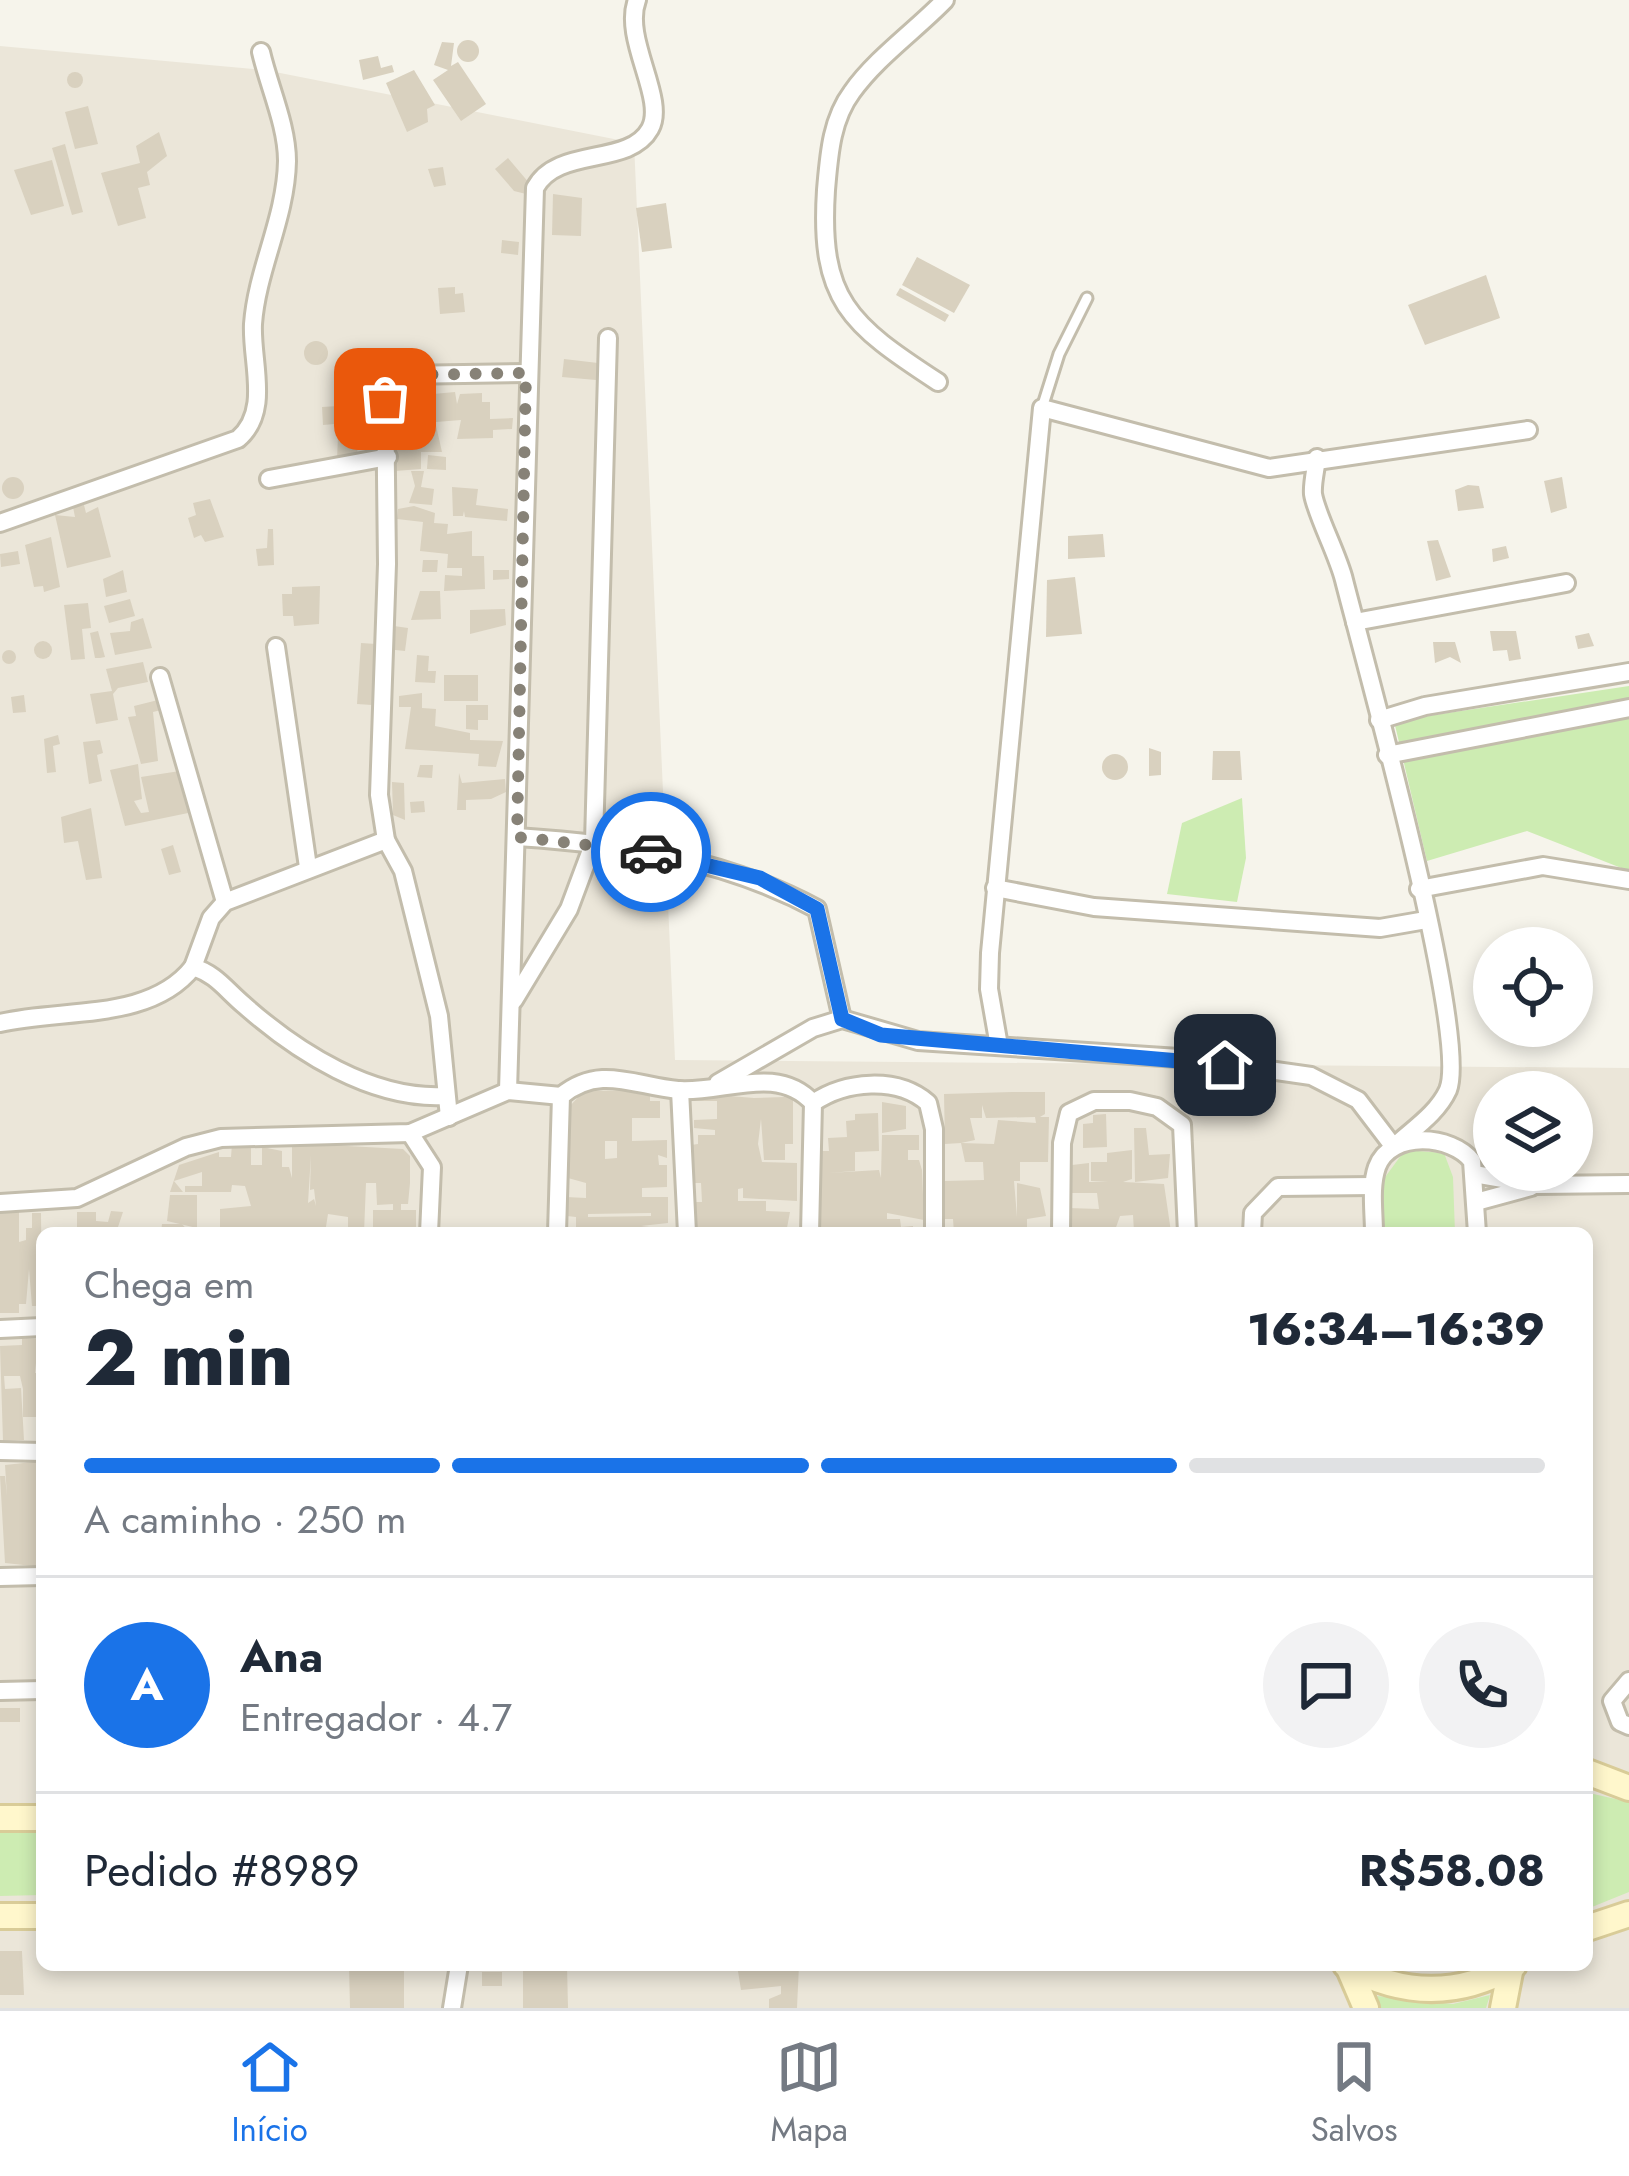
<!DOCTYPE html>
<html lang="pt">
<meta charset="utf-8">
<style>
body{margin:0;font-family:Jost,sans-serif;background:#f2f2f3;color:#1f2937;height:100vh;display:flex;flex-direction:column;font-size:45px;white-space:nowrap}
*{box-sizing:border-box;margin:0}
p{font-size:39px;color:#747a83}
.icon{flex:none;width:66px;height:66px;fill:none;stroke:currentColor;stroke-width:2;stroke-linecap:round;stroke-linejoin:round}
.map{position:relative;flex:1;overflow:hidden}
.drawer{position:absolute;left:36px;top:1227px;width:1557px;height:744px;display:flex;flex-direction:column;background:#fff;border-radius:18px;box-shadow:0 6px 18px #0003}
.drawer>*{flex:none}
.tools{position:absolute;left:1473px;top:927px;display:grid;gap:24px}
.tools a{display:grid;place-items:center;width:120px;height:120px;border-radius:50%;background:#fff;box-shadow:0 6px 18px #0003;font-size:60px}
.pin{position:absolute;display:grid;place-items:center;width:102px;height:102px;color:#fff;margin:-51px;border-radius:24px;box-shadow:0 6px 18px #0006}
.courier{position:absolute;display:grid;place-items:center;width:120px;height:120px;margin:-60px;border:9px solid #1a73e8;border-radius:50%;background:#fff;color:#222;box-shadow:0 3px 15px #0007}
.head em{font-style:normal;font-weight:800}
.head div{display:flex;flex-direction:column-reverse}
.head{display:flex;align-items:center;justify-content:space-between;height:204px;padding:0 48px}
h1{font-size:78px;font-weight:800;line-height:90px}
.bar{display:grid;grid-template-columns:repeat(4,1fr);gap:18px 12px;align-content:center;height:144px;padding:0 48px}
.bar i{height:15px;border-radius:9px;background:#e0e1e3}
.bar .current{background:#1a73e8}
.bar p{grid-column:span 4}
.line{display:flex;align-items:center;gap:30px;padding:0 48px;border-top:3px solid #e0e1e3}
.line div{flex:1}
.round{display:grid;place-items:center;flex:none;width:126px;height:126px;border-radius:63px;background:#f2f2f3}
.tabs{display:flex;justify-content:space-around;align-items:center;height:168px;border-top:3px solid #e0e1e3;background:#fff;font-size:33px;color:#747a83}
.tabs a{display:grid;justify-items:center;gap:6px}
.tabs .current{color:#1a73e8}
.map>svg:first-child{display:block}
.residential{fill:#ebe6d9;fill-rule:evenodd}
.green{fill:#cdecb2}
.building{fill:#d9d1bf;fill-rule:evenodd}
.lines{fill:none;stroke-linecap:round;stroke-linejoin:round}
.lane-casing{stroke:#c3bdac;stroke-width:15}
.street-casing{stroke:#c3bdac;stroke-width:22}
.secondary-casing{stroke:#d9cc98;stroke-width:30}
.lane{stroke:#fff;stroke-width:9}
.street{stroke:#fff;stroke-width:16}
.secondary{stroke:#fff7cc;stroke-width:24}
.done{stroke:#878277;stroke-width:12;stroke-dasharray:0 21.6}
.route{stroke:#1a73e8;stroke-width:15}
</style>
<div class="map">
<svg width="1629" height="2008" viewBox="0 0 1629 2008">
<rect width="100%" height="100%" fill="#f6f4eb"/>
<path class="residential" d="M0,46L265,70L634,143L675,1060L1629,1068V2008H0ZM1494,1092H1572V1170H1494ZM42,1233H1587V1965H42Z"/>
<g class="green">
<polygon points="1629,686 1629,871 1527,831 1427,861 1394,721"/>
<polygon points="1242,798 1246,858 1237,902 1167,894 1182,823"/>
<polygon points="1405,1150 1444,1153 1453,1177 1455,1233 1383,1233 1383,1180"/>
<polygon points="1589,1793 1629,1802 1629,1892 1587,1909"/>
<polygon points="0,1822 42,1822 42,1895 0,1896"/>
<polygon points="1490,1995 1486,2008 1381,2008 1377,1996 1453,2004"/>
</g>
<g class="building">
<circle cx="468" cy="51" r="11"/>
<polygon points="442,42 454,43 451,66 458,62 486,104 461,121 433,80 448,70 434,65"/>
<polygon points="378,56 381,68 392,65 394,72 363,80 359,60"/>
<polygon points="414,70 435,105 427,109 428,122 407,132 386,83"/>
<circle cx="75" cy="80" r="8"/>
<polygon points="88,106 98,144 75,149 65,112"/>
<polygon points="159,132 167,156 147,172 150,185 138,188 146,218 118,226 101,173 140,163 136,146"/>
<polygon points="65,144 83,212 72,215 52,148"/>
<polygon points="508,158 530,184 526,194 514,191 495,169"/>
<polygon points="52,160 64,206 31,215 14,170"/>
<polygon points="443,167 446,185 434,187 428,169"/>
<polygon points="553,194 582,198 581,236 552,235"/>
<polygon points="666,203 672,248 642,252 636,208"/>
<polygon points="502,240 519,242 518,255 501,253"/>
<polygon points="917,257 970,285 954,313 902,285"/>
<polygon points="1486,275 1500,318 1425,345 1408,305"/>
<polygon points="455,287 455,294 463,293 465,312 440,314 438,288"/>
<polygon points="900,288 949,315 945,322 896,295"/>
<circle cx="316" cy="353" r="12"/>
<polygon points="564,359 598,363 596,380 562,377"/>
<circle cx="366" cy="380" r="8"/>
<polygon points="432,381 433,394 455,392 457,404 460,394 482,393 482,402 490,402 490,419 513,418 512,429 493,430 493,438 457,439 461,420 436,422 432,408 442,452 421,452 421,469 395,471 399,457 393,458 388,437 411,436 410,430 424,430 424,423 391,425 392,392 399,407 411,407 413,382"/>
<polygon points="355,405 358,422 323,425 322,407"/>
<polygon points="338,436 358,436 357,461 337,460"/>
<polygon points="428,455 446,457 446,470 427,469"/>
<polygon points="411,471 424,471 421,487 434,489 432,505 409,503 415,486"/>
<polygon points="1562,477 1567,508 1551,513 1544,481"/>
<circle cx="13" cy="488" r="11"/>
<polygon points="1468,485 1479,486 1484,508 1458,511 1455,490"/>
<polygon points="452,487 478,489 476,505 508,509 507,521 465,517 464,511 463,516 453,516"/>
<polygon points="210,499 224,537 205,542 201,535 194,538 188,518 196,515 193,503"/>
<polygon points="84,505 86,513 98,507 111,557 67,568 55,515 75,517 73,507"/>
<polygon points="414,506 435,513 434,523 448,524 447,534 472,531 472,556 484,556 485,589 444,591 445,575 462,576 462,568 447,568 448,554 420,551 423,522 397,519 398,509"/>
<polygon points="268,529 273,529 274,565 258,566 256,549 267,548"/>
<polygon points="1103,534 1105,557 1068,559 1068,536"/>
<polygon points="51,537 60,587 44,592 43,586 34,587 25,545"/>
<polygon points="1438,540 1451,577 1436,581 1427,541"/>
<polygon points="1506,546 1509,558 1493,562 1492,549"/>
<polygon points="18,551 20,564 1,567 0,554"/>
<polygon points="423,560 438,560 437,572 422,572"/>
<polygon points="123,570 127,592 106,597 103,579"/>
<polygon points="493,570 509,570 509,579 493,580"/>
<polygon points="1075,577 1082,634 1046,637 1047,580"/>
<polygon points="320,586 319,624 294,626 293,616 283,616 282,594 292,594 292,587"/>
<polygon points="420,591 440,591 441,619 411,620"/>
<polygon points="130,599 135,616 109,623 104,606"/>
<polygon points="88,603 91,628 82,629 85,659 71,660 64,605"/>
<polygon points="505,609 506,625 470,634 470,610"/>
<polygon points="143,618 152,648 115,655 110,633 130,631 131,622"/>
<polygon points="394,626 408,628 405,651 386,649"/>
<polygon points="98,631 105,657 100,658 95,658 90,633"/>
<polygon points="1490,631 1516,631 1521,659 1509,661 1507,650 1493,651"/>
<polygon points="1589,633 1594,646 1578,649 1575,636"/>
<circle cx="43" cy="650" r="9"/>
<polygon points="1433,642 1455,642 1461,663 1450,657 1435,663"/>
<polygon points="361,643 376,644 372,705 357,704"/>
<circle cx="9" cy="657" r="7"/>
<polygon points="417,655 429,656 428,671 436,671 435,683 415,682"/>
<polygon points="143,662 148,682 118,688 113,694 118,720 96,724 90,694 112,691 106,669"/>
<rect x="444" y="675" width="34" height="26"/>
<polygon points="422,693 422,708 436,709 435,726 470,733 470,740 503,741 496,767 478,766 479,754 405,749 411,707 399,707 399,696"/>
<polygon points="24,695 26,712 13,713 11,697"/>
<polygon points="158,700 161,710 153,712 158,761 141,764 128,717 136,716 134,706"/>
<polygon points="466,705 488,705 488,720 478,720 478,730 466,729"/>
<polygon points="58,735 60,744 53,746 56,772 47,773 44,739"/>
<polygon points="100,740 103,753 97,755 102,781 89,784 83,742"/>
<polygon points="1149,748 1161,752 1161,775 1149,776"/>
<polygon points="1213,751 1240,751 1242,780 1212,780"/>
<circle cx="1115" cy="767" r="13"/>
<polygon points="138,764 142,799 134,801 141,813 149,812 141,777 180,771 193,812 125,826 110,770"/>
<polygon points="420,765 433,765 432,778 417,777"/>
<polygon points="459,773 462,783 505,779 506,792 491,799 466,800 466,810 457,810"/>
<polygon points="392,782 404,783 405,820 393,815"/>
<polygon points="424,801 425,812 411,813 410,802"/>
<polygon points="91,808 102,878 86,880 78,841 64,843 61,817"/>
<polygon points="173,845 181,872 169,875 161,849"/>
<path d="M650,1090V1101H660V1118H632V1141L667,1140V1158L658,1155L659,1165H667V1187L642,1188V1197H668V1223L641,1226L668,1229V1233H576V1217L567,1216L566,1197L586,1198V1183L568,1178V1108L584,1091ZM605,1141H617V1158L605,1159ZM651,1213V1216L588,1217V1214Z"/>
<polygon points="793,1091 793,1144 785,1144 785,1160 764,1160 761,1119 758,1144 762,1162 797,1163 797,1201 743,1198 743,1188 738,1189 738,1201 766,1201 766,1211 790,1212 786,1233 694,1230 693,1202 702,1202 701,1183 693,1183 691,1145 698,1144 698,1135 715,1135 715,1130 694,1128 694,1120 717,1119 717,1101 694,1101 693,1093 754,1098 784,1097 784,1092"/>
<path d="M1012,1092H1045V1114L1040,1117H1049L1048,1162H1020V1181H1014L1017,1217V1183L1040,1188L1046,1216L1027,1219V1233H954L953,1219H944V1181L984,1180L983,1162H965L961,1143L945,1144L944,1094ZM982,1105L986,1118L1035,1117L1036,1123L998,1120L994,1144L961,1143L975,1140L970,1118H982Z"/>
<polygon points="882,1102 906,1106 906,1129 882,1133"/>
<polygon points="878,1113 879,1151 855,1152 855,1171 828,1173 879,1170 881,1178 882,1135 919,1135 919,1150 908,1150 908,1160 919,1160 922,1170 924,1220 887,1213 887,1219 900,1219 901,1227 913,1226 913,1233 816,1233 820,1151 829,1151 828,1138 847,1137 846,1121 855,1120 855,1114"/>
<polygon points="1106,1114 1107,1147 1083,1148 1083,1124 1093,1123 1093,1115"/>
<polygon points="1134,1128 1146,1128 1149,1155 1170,1154 1168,1178 1135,1182"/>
<path d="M292,1143L403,1149L410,1156V1183L408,1204H401V1210H416V1230L373,1233V1210H393V1204L377,1205L376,1183H366L364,1233H348V1217L328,1214L325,1233H220V1209L251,1206L245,1186L232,1185L231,1192H185V1186H202V1172L174,1181L183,1192H170L179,1165L219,1152V1157H231L232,1144H251V1165H262V1147L282,1151V1167H289L292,1178ZM311,1155L310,1190L314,1189L316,1206L314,1199L308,1203Z"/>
<polygon points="1132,1150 1132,1179 1123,1182 1164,1184 1171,1232 1134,1232 1133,1215 1120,1216 1114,1233 1068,1233 1068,1208 1099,1209 1097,1193 1071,1193 1072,1165 1089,1163 1089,1182 1108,1182 1091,1181 1091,1162 1107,1162 1107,1153"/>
<polygon points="170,1195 197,1195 197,1228 167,1221"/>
<polygon points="19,1209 19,1242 26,1240 26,1228 32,1228 32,1213 41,1213 42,1306 32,1306 29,1269 26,1304 19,1304 19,1313 0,1313 0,1210"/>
<polygon points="111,1211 123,1212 116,1233 77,1233 77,1212 96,1212 96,1221 108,1222"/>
<polygon points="162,1224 182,1224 190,1233 161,1233"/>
<polygon points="22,1338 42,1339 42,1363 36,1363 35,1373 42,1373 42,1417 23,1417 23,1389 35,1388 23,1389 20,1376 4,1376 5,1389 21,1388 24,1440 3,1441 0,1346 22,1345"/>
<polygon points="42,1461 42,1567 5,1563 0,1476 5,1476 7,1496 5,1465"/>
<rect x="0" y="1708" width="20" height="14"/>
<polygon points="0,1951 22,1951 24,1995 0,1995"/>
<polygon points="349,1965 404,1965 404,2008 350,2008"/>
<polygon points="523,1965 567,1965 568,2008 523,2008"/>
<polygon points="737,1965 799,1965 797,2008 769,2008 769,1999 781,1994 781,1986 741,1990"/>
<rect x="482" y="1972" width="20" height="14"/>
</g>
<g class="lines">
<defs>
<polyline id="lane" points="1042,408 1059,354 1087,298"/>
<g id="street">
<path d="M938,382C849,324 819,300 826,190C829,156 831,120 852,92C876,58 916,30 945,0"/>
<path d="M1317,458C1316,468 1312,483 1313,494C1316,514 1338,555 1344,580C1364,659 1470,1036 1448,1090C1438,1112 1416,1127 1398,1143"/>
<polyline points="269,479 388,457"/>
<path d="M0,523L238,439C271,411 251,362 253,324C257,269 286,218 287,161C287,125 269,87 261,52"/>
<polyline points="1355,622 1566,583"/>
<polyline points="276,647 308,867"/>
<polyline points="160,677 225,902"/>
<polyline points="1379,720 1425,706 1629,672"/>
<polyline points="1387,755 1629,708"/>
<path d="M517,837C623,844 722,858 817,909L842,1019"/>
<polyline points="995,888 1094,907 1380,928 1426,920"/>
<polyline points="1419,889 1543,866 1629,880"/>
<polyline points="193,967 211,918 225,902 386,840"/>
<polyline points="514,1000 569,909 594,842 608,338"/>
<path d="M0,1023C62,1008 150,1022 193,967C216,974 226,990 244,1005C297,1052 372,1100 445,1096"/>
<polyline points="999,1046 989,989 990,953 1042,408 1269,468 1528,430"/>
<polyline points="718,1083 813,1028 842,1019 918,1041 1194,1059 1311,1076 1358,1100 1393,1146"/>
<polyline points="680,1090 687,1233"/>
<path d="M508,1091L535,188C557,146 629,167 650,129C667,99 622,39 637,0"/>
<polyline points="449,1117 439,1016 403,871 386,840 379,795 387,564 385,390 389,379 401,375 526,373"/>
<polyline points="410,1133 432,1167 429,1233"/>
<polyline points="1474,1174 1537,1185 1629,1184"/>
<polyline points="1476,1202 1531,1187"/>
<polyline points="0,1203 77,1198 186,1147 221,1138 410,1133 508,1091 561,1096"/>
<path d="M557,1233L561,1096C600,1064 634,1086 678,1090C722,1094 777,1063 813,1103"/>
<path d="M810,1233L813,1103C845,1081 897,1076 928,1103L934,1129V1233"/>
<polyline points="1061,1233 1062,1143 1069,1113 1094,1101 1130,1101 1157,1107 1182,1125 1187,1233"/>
<polyline points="1252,1233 1253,1213 1278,1187 1373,1186"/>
<path d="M1374,1233C1374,1212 1370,1187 1377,1167C1391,1130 1452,1135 1472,1161L1477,1233"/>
<polyline points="0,1329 42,1327"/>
<polyline points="0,1451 42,1452"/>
<polyline points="0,1577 42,1576"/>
<polyline points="1629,1681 1612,1701 1620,1722 1629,1726"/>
<polyline points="0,1691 42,1690"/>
<polyline points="452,2008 459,1965"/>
</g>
<g id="secondary">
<polyline points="1587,1772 1629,1788"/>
<polyline points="0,1818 42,1818"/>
<polyline points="0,1916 42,1916"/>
<polyline points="1587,1928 1629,1914"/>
<path d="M1346,1965C1402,1996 1458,1998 1514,1965"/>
<polyline points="1348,1966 1366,2008"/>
<polyline points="1503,2008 1511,1967"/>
</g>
</defs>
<use href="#lane" class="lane-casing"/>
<use href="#street" class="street-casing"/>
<use href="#secondary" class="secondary-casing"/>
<use href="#lane" class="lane"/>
<use href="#street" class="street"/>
<use href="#secondary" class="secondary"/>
</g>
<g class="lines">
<polyline class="done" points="385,399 385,384 401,375 526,373 517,837 651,852"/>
<polyline class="route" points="651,852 760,878 817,909 842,1019 881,1035 1225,1065"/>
</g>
</svg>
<div class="tools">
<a><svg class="icon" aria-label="locate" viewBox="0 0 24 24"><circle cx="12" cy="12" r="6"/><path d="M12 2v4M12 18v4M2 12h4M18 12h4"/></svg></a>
<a><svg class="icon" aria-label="layers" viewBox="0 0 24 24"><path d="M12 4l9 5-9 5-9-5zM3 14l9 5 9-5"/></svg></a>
</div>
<div class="pin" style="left:385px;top:399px;background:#ea580c"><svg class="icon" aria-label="bag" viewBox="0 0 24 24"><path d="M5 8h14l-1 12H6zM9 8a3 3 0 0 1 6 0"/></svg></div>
<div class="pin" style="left:1225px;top:1065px;background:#1f2937"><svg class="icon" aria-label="home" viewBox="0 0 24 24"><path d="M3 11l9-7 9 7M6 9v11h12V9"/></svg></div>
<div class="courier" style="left:651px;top:852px"><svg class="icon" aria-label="car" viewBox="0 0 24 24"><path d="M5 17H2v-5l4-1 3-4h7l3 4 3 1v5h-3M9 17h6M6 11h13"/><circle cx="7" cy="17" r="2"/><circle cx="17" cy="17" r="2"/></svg></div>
<section class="drawer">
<div class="head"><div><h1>2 min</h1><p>Chega em</p></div><em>16:34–16:39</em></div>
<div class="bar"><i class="current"></i><i class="current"></i><i class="current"></i><i></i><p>A caminho · 250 m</p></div>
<div class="line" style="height:216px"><b class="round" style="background:#1a73e8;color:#fff">A</b><div><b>Ana</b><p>Entregador · 4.7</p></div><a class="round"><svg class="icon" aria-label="chat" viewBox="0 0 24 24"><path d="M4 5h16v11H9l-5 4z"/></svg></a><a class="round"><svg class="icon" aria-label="phone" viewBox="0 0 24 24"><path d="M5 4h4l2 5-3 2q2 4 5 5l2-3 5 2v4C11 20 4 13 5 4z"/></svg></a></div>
<div class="line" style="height:156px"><div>Pedido #8989</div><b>R$58.08</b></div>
</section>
</div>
<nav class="tabs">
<a class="current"><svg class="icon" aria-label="home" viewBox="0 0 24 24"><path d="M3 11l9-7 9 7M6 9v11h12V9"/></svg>Início</a>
<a><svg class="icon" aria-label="map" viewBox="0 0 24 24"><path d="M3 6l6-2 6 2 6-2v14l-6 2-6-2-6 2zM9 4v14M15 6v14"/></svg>Mapa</a>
<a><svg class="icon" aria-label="saved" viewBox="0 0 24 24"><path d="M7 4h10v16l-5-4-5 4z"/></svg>Salvos</a>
</nav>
